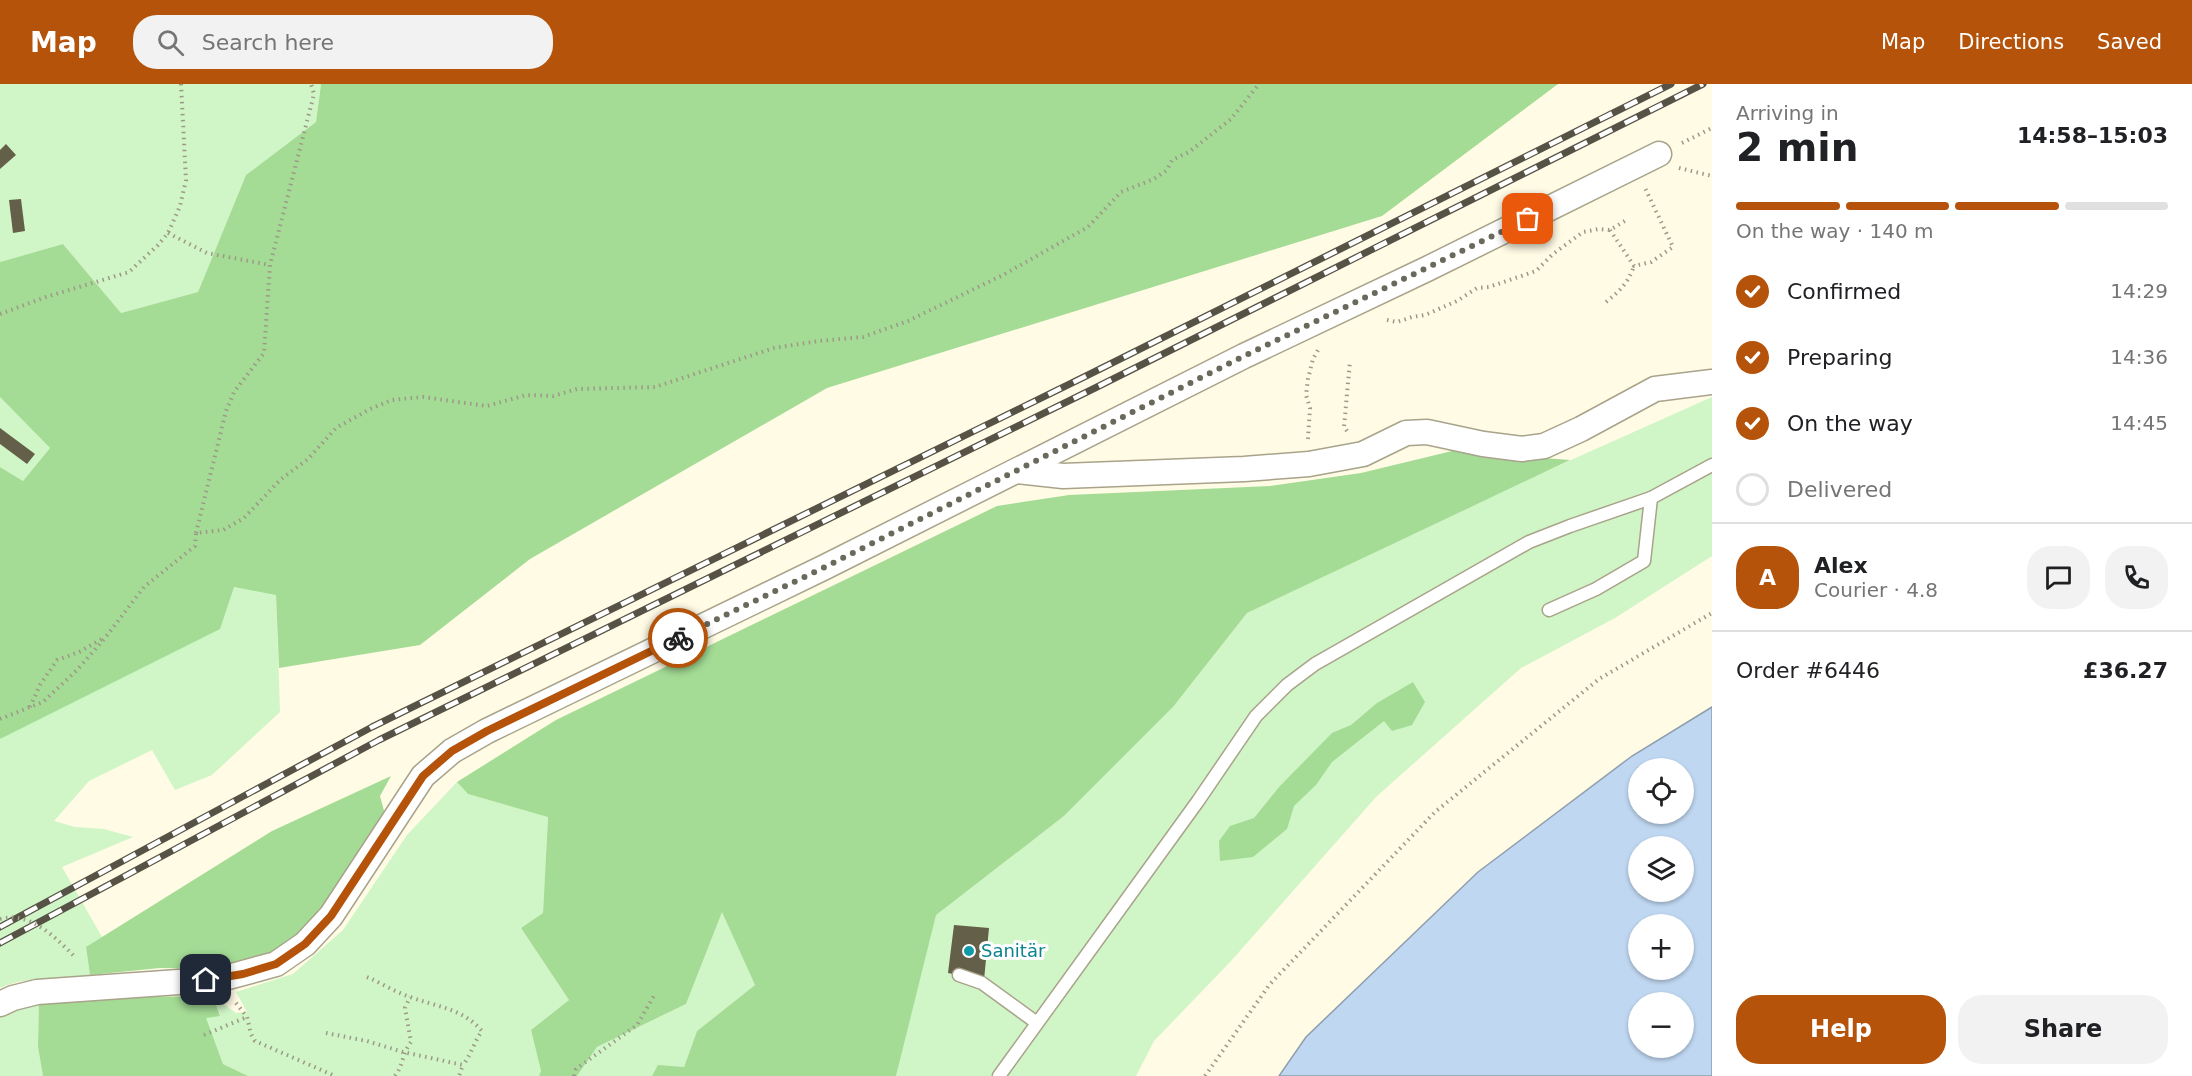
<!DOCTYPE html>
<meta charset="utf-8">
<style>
body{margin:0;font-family:"DejaVu Sans",sans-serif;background:#f2f2f2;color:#202124;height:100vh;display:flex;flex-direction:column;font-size:22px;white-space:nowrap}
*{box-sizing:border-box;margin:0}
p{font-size:20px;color:#757577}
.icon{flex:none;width:33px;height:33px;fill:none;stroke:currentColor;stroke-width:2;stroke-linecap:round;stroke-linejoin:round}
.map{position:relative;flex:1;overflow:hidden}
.side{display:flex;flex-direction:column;background:#fff;width:480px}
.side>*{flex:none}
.buttons{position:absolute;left:1628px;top:674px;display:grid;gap:12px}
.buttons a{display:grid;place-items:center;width:66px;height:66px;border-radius:50%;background:#fff;box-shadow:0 2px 4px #0004;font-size:30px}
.pin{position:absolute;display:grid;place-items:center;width:51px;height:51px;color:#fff;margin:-26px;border-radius:12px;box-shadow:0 3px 9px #0006}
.courier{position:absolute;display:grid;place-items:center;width:60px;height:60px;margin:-30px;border:4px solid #b45309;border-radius:50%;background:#fff;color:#222;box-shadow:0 2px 8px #0007}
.overview em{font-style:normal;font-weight:600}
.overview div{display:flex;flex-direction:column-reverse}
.overview{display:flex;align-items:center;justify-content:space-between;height:102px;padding:0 24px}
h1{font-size:39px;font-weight:600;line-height:45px}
.bar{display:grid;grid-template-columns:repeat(4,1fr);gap:9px 6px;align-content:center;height:72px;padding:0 24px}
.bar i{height:8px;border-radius:4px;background:#e0e0e0}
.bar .on{background:#b45309}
.bar p{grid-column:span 4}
.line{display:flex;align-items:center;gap:15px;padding:0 24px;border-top:2px solid #e0e0e0}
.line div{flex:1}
.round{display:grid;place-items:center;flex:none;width:63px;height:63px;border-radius:24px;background:#f2f2f2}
ol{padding:0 24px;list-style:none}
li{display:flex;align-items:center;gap:18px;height:66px}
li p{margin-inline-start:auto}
li .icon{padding:6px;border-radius:50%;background:#b45309;color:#fff;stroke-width:4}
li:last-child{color:#757577}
li i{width:33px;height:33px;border:3px solid #e0e0e0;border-radius:50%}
.cta{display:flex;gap:12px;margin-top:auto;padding:12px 24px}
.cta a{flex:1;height:69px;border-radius:24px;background:#b45309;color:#fff;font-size:24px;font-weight:600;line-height:69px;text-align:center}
.cta a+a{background:#f2f2f2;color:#202124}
header{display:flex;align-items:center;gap:36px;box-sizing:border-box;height:84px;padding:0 30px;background:#b45309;color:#fff}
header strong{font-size:28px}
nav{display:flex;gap:33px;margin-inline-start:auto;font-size:21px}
.search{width:420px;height:54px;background:#f2f2f2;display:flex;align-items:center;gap:15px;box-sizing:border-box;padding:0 21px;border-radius:24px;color:#757577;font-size:22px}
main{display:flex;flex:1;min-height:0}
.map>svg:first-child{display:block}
.green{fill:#d0f5c7}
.forest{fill:#a4dc95}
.water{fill:#bfd7f1;stroke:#8e9eae;stroke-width:1.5;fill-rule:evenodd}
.building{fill:#645f48}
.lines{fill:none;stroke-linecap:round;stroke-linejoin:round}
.service-casing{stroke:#a8a38a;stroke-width:15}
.minor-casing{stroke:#a8a38a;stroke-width:27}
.path{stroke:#9d9989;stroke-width:4;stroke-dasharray:1.5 4.5;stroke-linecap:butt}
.service{stroke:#fff;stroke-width:12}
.minor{stroke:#fff;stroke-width:24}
.rail-casing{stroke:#565346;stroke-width:7}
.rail{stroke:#fff;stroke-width:4.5;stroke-dasharray:14;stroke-linecap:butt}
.path-bridge{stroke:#9d9989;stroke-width:4;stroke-dasharray:1.5 4.5;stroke-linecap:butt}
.done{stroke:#6b695b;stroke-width:6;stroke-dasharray:0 10.8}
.route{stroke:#b45309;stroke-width:8}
.culture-dot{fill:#0f9aa8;stroke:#fff;stroke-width:2}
.labels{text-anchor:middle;stroke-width:6;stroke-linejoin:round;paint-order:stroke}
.culture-label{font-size:18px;fill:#0d838f;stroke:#fff;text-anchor:start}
</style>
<header>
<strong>Map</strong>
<div class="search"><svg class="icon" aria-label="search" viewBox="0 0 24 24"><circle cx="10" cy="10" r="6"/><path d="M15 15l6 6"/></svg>Search here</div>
<nav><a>Map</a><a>Directions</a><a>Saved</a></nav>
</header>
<main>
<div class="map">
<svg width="1712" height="992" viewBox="0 0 1712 992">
<rect width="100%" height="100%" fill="#fffbe5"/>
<g class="green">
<polygon points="0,0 321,0 316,38 246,91 198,208 121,229 63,160 0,178"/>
<polygon points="0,313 50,364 23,397 0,383"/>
<polygon points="1712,313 1712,472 1615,534 1521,584 1376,713 1231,877 1154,957 1136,992 896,992 935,831 1064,732 1173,623 1247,529 1484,415"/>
<path d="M234,503L276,510L280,628L212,691L175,706L152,666L89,697L54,737L75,743L104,745L133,753L62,783L102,853L86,864L90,891L84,895C56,896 26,892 0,904V655Z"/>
<polygon points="457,698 468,710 548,732 543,829 521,844 569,916 531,946 541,987 539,992 248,992 223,980 205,933 220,931 213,912 236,929 247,928 236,908 293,890 343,846 407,751"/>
<polygon points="722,827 755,901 697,947 684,983 659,982 652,992 577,992 597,963 686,920"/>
<polygon points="39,914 38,963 43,992 0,992 0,933"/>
</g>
<g class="forest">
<polygon points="321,0 1558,0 1382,132 827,304 530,475 420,561 279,584 276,511 234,503 220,545 0,655 0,383 23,397 50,364 0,313 0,178 63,160 121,229 198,208 246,91 316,38"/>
<polygon points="1452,367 1570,376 1247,529 1173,623 1064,732 936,831 896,992 652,992 658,981 684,983 697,947 755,901 722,828 686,920 597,963 577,992 539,992 541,987 531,946 569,916 521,844 543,829 548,733 468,710 457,698 556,636 997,422 1069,411 1270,402 1361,389"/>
<polygon points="1413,598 1425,618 1412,641 1392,647 1384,637 1332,678 1316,701 1294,722 1287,745 1253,773 1220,777 1219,757 1230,742 1254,734 1280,702 1332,649 1351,641 1377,619"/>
<polygon points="391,692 380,712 387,738 325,830 264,874 216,885 160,884 90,891 86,863 272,747"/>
<polygon points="213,912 220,932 206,934 223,980 248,992 43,992 38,963 39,914"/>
</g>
<path class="water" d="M1712,623V992H1279L1306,953L1478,788L1632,672ZM1638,684H1683V729H1638ZM1638,762H1683V807H1638ZM1638,840H1683V885H1638ZM1638,918H1683V963H1638Z"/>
<g class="building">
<polygon points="6,60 16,71 0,85 0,66"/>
<polygon points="21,115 25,147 13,149 9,116"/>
<polygon points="0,344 35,370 27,380 0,360"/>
<polygon points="954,841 989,844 984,896 948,889"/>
</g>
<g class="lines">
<defs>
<g id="service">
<polyline points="1549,526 1596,505 1644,477 1651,414"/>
<polyline points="959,891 982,899 1037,939"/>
<polyline points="999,992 1198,717 1256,632 1287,601 1315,580 1529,458 1570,442 1651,414 1712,381"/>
</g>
<g id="minor">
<polyline points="1017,387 1063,392 1244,385 1309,380 1363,370 1406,349 1427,348 1483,360 1522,365 1544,362 1581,345 1655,305 1712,298"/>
<polyline points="0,920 13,914 37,908 221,895 276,880 305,860 331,832 423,692 452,667 487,647 825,483 1244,272 1427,185 1659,70"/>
</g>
</defs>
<use href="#service" class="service-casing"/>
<use href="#minor" class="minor-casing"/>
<g class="path">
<polyline points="1682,59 1712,44"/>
<polyline points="1679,84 1712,92"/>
<polyline points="1610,146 1634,182 1651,178 1673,163 1645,104"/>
<polyline points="168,149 207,169 270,181"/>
<path d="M1606,218C1620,207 1628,199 1634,182"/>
<polyline points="0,230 46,213 129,188 158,161 168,149 180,122 186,96 181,0"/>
<polyline points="1387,236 1397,238 1412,233 1425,231 1457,217 1477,204 1489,203 1536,187 1553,170 1583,148 1599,145 1610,146 1628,135"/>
<polyline points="1347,347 1344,343 1350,277"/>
<polyline points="1308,355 1310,324 1306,311 1308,295 1313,275 1318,266"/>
<polyline points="196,449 226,327 234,308 264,269 270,181 314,10 311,0"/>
<polyline points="30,623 40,601 57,576 79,568 102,555"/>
<polyline points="0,635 43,618 76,587 105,554 144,503 195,462 196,449 223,446 244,434 280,396 308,375 336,344 370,325 392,316 423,313 487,322 526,311 553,312 577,305 655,303 774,264 819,257 863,253 908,237 1003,191 1088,143 1121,108 1154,95 1167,86 1172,76 1189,68 1231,35 1259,0"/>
<path d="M367,893C381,899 395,908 410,913C437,923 462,924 482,947C474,958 471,971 463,981"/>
<polyline points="236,919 247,933 251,950 255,957 335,992"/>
<polyline points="326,949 367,957 403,968 463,981 459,992"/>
<polyline points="204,951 247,933"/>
<path d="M395,992C403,982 402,970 411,958L405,924L410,913"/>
<polyline points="574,992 576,985 637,941 655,910"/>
<polyline points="1205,992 1270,900 1435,728 1599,595 1712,529"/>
</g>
<use href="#service" class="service"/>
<use href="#minor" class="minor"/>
<defs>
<g id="rail">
<polyline points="0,843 372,643 1088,291 1671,0"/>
<polyline points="0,859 379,656 1095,304 1703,0"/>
</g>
</defs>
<use href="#rail" class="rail-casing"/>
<use href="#rail" class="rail"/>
<path class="path-bridge" d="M0,835C31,827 56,854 76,874"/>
</g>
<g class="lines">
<polyline class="done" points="678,554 825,483 1244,272 1528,135"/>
<polyline class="route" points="206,896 243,890 276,880 305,860 331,832 423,692 452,667 487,647 678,554"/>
</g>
<circle class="culture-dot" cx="969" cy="867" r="6"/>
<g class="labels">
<g class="culture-label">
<text x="981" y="873">Sanitär</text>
</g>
</g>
</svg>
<div class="buttons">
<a><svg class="icon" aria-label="locate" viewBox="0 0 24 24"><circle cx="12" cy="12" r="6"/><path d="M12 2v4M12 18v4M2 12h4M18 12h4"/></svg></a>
<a><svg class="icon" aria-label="layers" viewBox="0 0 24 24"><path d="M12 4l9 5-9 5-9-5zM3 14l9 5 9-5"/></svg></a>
<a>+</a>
<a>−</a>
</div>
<div class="pin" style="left:1528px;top:135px;background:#ea580c"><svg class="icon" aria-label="bag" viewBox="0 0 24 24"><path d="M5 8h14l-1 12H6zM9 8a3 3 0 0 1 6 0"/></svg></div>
<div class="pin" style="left:206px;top:896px;background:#1f2937"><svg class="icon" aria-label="home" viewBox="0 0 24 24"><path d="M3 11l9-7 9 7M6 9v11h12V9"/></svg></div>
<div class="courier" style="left:678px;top:554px"><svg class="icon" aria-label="bike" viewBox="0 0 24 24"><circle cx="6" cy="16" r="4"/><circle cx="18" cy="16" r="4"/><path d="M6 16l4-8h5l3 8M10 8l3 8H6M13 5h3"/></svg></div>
</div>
<section class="side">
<div class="overview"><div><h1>2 min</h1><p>Arriving in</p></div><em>14:58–15:03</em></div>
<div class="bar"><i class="on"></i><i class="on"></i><i class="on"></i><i></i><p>On the way · 140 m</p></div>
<ol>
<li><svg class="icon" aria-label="check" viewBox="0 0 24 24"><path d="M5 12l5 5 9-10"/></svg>Confirmed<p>14:29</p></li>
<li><svg class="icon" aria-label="check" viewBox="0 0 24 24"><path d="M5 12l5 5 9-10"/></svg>Preparing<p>14:36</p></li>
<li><svg class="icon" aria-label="check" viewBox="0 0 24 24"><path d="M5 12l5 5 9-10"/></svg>On the way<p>14:45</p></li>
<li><i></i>Delivered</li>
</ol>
<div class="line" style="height:108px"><b class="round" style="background:#b45309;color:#fff">A</b><div><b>Alex</b><p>Courier · 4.8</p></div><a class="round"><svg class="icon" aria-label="chat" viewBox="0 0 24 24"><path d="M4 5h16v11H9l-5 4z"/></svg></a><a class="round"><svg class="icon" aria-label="phone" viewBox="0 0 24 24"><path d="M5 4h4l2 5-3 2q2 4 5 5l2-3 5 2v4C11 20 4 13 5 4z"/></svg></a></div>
<div class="line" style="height:78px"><div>Order #6446</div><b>£36.27</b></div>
<div class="cta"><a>Help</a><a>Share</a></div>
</section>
</main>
